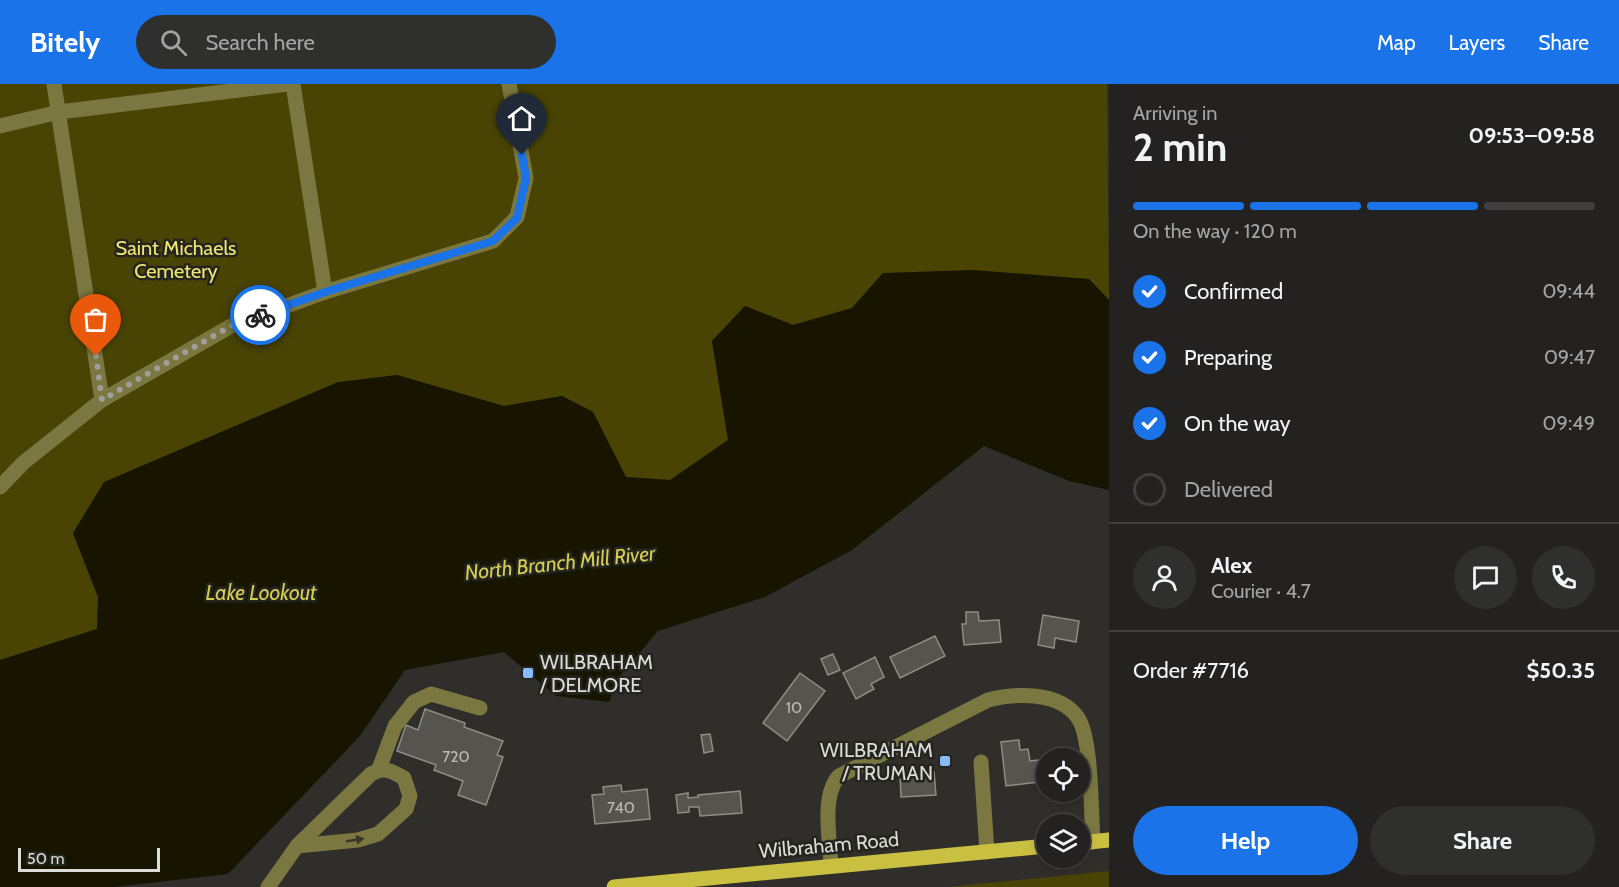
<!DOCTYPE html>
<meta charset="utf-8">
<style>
body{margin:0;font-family:Cabin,sans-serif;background:#2f2f2d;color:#f1f3f6;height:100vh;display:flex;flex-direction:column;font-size:22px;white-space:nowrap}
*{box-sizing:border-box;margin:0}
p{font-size:20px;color:#a3a4a5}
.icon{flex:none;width:33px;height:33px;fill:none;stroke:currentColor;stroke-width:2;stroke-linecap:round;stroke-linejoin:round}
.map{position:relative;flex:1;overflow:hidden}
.details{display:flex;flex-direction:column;background:#232220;width:510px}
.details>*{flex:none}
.buttons{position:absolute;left:1036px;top:664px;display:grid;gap:12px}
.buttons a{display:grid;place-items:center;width:54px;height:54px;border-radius:50%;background:#232220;box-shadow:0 3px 9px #0003,0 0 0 2px #403f3e;font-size:30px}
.scale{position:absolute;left:18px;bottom:15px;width:142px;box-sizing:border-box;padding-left:6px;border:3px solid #dbdbd7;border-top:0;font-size:16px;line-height:21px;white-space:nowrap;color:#dbdbd7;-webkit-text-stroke:4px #252520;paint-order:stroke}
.pin{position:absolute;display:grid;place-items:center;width:51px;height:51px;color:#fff;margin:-62px -26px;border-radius:50% 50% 50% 0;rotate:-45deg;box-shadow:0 0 6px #0007}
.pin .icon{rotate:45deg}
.courier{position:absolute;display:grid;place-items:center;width:60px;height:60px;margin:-30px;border:4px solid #1a73e8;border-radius:50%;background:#fff;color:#222;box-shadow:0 2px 8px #0007}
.headline em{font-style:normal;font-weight:700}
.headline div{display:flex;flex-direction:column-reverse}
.headline{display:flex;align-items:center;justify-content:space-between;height:102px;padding:0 24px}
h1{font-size:39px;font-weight:700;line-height:45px}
.bar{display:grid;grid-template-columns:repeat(4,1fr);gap:9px 6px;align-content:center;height:72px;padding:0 24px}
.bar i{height:8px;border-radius:4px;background:#403f3e}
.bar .current{background:#1a73e8}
.bar p{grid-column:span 4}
.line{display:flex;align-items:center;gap:15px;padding:0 24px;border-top:2px solid #403f3e}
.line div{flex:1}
.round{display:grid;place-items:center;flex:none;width:63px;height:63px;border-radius:32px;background:#2f2f2d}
ol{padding:0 24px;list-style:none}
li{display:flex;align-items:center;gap:18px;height:66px}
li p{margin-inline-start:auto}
li .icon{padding:6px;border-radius:50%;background:#1a73e8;color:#fff;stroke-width:4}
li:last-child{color:#a3a4a5}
li i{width:33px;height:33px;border:3px solid #403f3e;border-radius:50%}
.cta{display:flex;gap:12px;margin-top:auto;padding:12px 24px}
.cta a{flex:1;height:69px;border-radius:36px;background:#1a73e8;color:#fff;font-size:24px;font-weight:700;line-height:69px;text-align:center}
.cta a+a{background:#2f2f2d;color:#f1f3f6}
header{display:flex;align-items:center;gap:36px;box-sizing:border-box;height:84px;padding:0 30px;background:#1a73e8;color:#fff}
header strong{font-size:28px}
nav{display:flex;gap:33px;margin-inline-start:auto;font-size:21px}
.search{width:420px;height:54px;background:#2f2f2d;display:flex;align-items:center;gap:15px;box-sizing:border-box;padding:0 21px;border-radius:33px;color:#a3a4a5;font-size:22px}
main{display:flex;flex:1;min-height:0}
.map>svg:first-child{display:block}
.green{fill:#494404}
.water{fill:#171500}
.building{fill:#55544f;stroke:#8d8d87;stroke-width:1.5}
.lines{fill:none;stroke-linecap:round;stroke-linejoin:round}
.minor{stroke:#7b7740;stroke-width:15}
.major{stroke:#c9bf40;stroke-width:15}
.oneway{fill:#363526}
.done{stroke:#9f9e9a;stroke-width:6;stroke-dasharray:0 10.8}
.route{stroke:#1a73e8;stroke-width:8}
.poi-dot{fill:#88bbfc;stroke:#252520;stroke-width:2}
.labels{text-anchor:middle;stroke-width:5;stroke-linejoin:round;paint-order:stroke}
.number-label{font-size:16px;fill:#bab9b5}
.park-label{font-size:20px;fill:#efe66f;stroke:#252520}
.poi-label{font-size:20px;fill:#dbdbd7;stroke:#252520;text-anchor:start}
.street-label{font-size:20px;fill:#dbdbd7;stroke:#252520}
.water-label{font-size:21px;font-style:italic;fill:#d5cc54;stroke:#252520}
</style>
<header>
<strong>Bitely</strong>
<div class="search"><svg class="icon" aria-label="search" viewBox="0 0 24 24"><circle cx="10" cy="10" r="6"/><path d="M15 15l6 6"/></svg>Search here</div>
<nav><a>Map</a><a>Layers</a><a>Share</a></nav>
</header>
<main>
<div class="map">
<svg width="1109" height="803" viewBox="0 0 1109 803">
<rect width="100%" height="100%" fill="#2f2e2a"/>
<g class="green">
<polygon points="0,0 1107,0 1109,216 1089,195 883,189 852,224 793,241 745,222 712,257 728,356 670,396 626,393 593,328 562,312 504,322 397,291 73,449 98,513 97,545 0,576"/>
<polygon points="1109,787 1109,803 948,803"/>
</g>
<polygon class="water" points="973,186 1089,195 1109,216 1109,406 1069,397 984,362 852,466 765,513 658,547 620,592 609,618 556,612 504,568 405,586 360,652 228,790 114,803 0,803 0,576 97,545 98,513 73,449 104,398 338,298 397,291 504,322 562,312 593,328 626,393 670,396 728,356 712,257 745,222 793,241 852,224 883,189"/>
<g class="building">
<polygon points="966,528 978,528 979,537 999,536 1001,558 964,561 962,540 966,540"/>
<polygon points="1043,531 1079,537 1076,558 1055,554 1054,564 1038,561"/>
<polygon points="935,552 945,572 900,594 890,573"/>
<polygon points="833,570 840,586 828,591 821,575"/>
<polygon points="875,573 884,593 871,600 874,605 856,615 843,589"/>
<polygon points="800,589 825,607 787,657 763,639"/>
<polygon points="425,625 465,639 464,643 503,657 497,671 503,673 486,721 458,711 463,697 434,686 436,681 397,667 406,641 418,646"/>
<polygon points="710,650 713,667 704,669 701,651"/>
<polygon points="1019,656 1020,666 1028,665 1030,677 1047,675 1047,697 1006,702 1001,658"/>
<polygon points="934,688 936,711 901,713 900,691"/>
<polygon points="621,701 622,708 647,705 650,735 595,740 592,711 604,710 603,703"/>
<polygon points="740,707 742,729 700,732 699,723 689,723 689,728 678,729 676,711 688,709 688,714 698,713 698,711"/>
</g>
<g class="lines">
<g class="minor">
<polyline points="54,0 102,316 231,242 325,208"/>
<polyline points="293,0 325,208 493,157 517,133 526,94 509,0"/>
<polyline points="0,42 59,28 288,0"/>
<polyline points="0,403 23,379 102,316"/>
<polyline points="981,678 987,768"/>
<polyline points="379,685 395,642 414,618 431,610 480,624"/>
<path d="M831,781C830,757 821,711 839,692L988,616C1015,609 1060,607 1078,634C1092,654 1091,731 1093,758"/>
<path d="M268,803L297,762L371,690C384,682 392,687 404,694L410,712L406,725L378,750L358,756L297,762"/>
</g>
<g class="major">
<polyline points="1080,759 1109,756"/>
<polyline points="614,803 1047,762"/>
</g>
</g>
<defs><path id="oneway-solid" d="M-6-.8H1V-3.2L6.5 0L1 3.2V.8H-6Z" transform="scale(1.5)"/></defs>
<use class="oneway" href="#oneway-solid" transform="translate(355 756) rotate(-9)"/>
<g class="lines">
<polyline class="done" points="96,272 102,316 231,242 260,231"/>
<polyline class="route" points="260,231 325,208 493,157 517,134 526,94 522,71"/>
</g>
<g class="poi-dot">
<rect x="522" y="583" width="12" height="12" rx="3"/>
<rect x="939" y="671" width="12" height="12" rx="3"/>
</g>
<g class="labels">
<g class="number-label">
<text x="794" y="629">10</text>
<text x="456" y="678">720</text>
<text x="621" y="729">740</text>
</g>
<g class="park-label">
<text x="176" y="171">Saint Michaels<tspan x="176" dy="23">Cemetery</tspan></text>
</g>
<g class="poi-label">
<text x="540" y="585">WILBRAHAM<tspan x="540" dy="23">/ DELMORE</tspan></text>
<text x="933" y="673" text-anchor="end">WILBRAHAM<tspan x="933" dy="23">/ TRUMAN</tspan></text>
</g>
<g class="street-label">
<text transform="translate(829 761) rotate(-5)" y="7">Wilbraham Road</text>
</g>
<g class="water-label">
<text transform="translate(560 479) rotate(-6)" y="7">North Branch Mill River</text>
<text x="261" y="516">Lake Lookout</text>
</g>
</g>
</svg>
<div class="buttons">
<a><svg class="icon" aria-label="locate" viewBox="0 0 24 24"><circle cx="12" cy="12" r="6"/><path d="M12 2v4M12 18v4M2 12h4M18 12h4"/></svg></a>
<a><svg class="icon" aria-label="layers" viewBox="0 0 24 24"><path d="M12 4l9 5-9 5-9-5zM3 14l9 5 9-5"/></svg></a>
</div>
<div class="scale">50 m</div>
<div class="pin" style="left:96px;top:272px;background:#ea580c"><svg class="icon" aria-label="bag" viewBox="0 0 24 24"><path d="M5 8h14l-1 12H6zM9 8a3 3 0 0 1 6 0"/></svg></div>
<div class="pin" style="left:522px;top:71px;background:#1f2937"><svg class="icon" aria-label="home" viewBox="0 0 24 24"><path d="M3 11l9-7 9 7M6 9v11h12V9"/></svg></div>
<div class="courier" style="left:260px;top:231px"><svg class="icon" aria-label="bike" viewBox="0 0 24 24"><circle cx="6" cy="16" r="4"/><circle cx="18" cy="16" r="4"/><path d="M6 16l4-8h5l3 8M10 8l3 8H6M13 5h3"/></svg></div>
</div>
<section class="details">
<div class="headline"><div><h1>2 min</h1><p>Arriving in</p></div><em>09:53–09:58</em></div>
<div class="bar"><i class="current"></i><i class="current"></i><i class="current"></i><i></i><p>On the way · 120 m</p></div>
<ol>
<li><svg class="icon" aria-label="check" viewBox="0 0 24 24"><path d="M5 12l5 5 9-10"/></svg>Confirmed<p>09:44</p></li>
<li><svg class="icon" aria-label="check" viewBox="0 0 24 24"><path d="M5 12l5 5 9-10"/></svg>Preparing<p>09:47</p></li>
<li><svg class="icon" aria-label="check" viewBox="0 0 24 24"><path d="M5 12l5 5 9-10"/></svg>On the way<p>09:49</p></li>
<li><i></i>Delivered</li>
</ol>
<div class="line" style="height:108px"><a class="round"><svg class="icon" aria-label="person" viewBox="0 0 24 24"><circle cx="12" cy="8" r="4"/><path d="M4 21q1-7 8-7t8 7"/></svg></a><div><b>Alex</b><p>Courier · 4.7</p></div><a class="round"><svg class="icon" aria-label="chat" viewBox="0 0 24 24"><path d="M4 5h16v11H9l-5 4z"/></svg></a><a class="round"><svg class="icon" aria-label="phone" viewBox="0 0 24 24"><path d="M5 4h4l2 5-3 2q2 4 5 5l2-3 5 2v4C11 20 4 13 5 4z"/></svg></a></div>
<div class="line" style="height:78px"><div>Order #7716</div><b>$50.35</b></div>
<div class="cta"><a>Help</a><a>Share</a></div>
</section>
</main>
